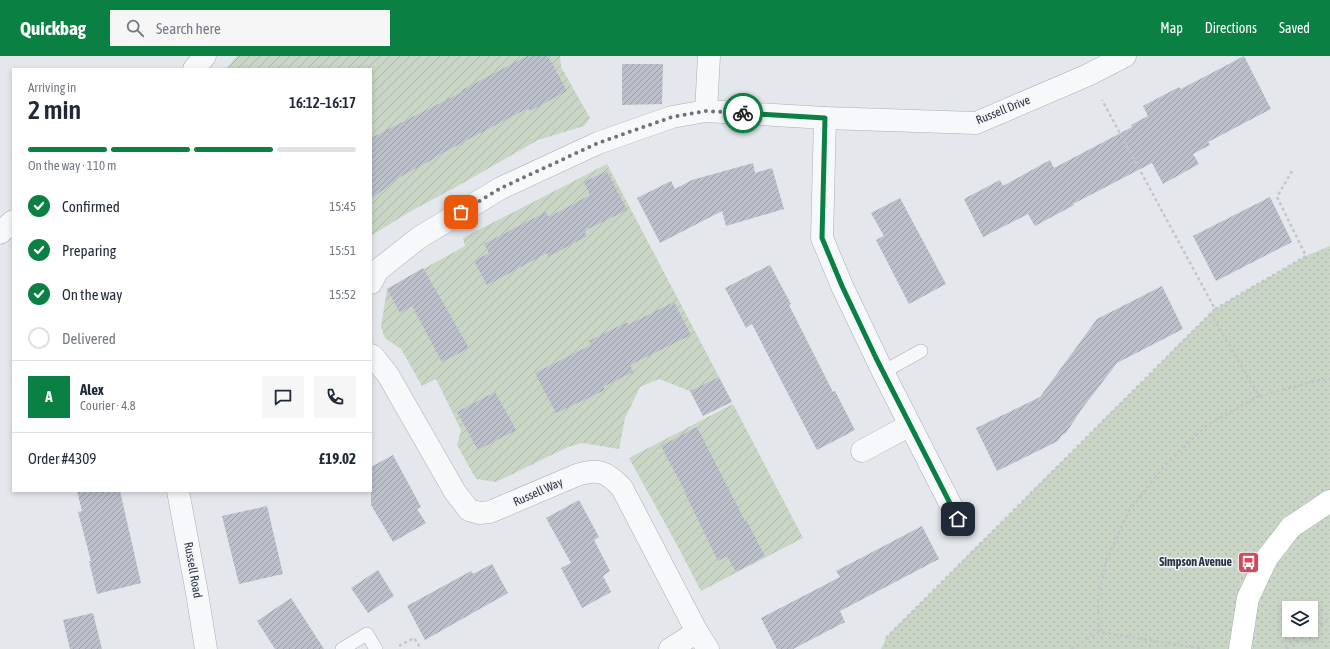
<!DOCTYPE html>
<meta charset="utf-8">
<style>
body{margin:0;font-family:"Asap Condensed",sans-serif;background:#f6f6f7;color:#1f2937;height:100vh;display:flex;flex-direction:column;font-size:15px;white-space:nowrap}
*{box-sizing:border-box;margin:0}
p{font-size:13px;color:#747a83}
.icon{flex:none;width:22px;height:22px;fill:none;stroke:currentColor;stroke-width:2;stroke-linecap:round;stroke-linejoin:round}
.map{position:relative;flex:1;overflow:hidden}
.drawer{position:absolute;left:12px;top:12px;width:360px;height:424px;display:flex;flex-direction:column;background:#fff;border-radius:0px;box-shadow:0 2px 6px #0003}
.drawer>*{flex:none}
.fabs{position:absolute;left:1282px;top:545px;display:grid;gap:8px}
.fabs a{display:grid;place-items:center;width:36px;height:36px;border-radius:0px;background:#fff;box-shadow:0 2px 6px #0003;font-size:20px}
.pin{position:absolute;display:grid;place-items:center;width:34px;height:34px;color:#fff;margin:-17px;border-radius:8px;box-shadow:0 2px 6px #0006}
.courier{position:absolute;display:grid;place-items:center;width:40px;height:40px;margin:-20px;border:3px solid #0b8043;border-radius:50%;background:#fff;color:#222;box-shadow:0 1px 5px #0007}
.head em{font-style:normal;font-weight:600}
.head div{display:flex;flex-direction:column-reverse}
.head{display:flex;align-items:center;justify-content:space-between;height:68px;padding:0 16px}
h1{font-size:26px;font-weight:600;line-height:30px}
.bar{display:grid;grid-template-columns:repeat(4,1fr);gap:6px 4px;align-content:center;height:48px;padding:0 16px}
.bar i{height:5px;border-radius:3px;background:#e0e1e3}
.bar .on{background:#0b8043}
.bar p{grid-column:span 4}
.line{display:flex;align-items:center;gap:10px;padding:0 16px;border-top:1px solid #e0e1e3}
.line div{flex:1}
.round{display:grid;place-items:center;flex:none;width:42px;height:42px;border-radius:0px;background:#f6f6f7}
ol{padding:0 16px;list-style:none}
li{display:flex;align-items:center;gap:12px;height:44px}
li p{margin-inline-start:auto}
li .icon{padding:4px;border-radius:50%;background:#0b8043;color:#fff;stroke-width:4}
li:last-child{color:#747a83}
li i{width:22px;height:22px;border:2px solid #e0e1e3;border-radius:50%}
header{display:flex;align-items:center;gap:24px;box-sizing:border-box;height:56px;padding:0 20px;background:#0b8043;color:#fff}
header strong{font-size:19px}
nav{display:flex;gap:22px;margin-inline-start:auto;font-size:14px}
.search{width:280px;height:36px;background:#f6f6f7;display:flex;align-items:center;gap:10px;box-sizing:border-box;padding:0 14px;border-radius:0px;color:#747a83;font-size:15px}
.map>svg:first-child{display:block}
.grass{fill:url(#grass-dots);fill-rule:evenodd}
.garden{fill:url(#garden-furrows)}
.building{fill:url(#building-hatch)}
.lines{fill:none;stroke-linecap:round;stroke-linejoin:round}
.lane-casing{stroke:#a9aeb7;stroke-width:14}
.street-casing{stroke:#a9aeb7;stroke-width:23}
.secondary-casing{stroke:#a9aeb7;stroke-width:23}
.path{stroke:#c2c5cb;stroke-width:2.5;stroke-dasharray:3 3;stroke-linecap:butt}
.lane{stroke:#f7f8fa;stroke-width:13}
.street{stroke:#f7f8fa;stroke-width:22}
.secondary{stroke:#fff;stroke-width:22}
.done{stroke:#6c737f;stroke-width:4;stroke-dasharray:0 7.2}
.route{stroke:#0b8043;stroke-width:5}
.labels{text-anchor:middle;stroke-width:3;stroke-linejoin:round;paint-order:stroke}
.street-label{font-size:12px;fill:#2b3445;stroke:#f4f6f9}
.poi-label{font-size:12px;font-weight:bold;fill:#2b3445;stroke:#f4f6f9;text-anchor:end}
</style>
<header>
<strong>Quickbag</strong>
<div class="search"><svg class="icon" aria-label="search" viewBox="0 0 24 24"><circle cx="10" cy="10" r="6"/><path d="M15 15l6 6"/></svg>Search here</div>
<nav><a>Map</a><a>Directions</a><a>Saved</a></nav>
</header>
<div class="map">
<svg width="1330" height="593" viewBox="0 0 1330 593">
<defs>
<pattern id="grass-dots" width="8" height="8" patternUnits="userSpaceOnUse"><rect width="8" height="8" fill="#c9d6c5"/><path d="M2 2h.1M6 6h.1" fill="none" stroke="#adb8ab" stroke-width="1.8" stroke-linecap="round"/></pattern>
<pattern id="garden-furrows" width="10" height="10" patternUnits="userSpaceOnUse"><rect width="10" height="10" fill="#c9d6c5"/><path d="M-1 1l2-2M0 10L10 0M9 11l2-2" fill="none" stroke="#adb8ab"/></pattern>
<pattern id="building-hatch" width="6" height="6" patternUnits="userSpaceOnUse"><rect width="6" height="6" fill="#bbc0ca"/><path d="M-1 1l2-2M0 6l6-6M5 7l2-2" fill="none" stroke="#989da6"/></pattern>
</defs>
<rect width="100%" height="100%" fill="#e4e7ec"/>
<path class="grass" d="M1330,190V593H881L886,582L1215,253L1306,200ZM1289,552H1311V574H1289Z"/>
<g class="garden">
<polygon points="237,0 560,0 561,11 590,62 584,70 538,84 456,131 411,155 372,179 371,181 371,13 226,13"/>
<polygon points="607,108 719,321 690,335 659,323 640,331 625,362 619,393 582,387 568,391 496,426 476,423 457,389 461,374 436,323 422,330 401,293 385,282 381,271 387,233 465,190 463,182"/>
<polygon points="733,348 803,482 701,535 677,489 629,402"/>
</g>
<g class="building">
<polygon points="527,0 548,0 567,35 530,55 528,52 435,101 435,102 400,121 371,143 371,82 462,36 462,34"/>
<polygon points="1244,0 1271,53 1208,86 1210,89 1193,98 1199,108 1163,128 1152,107 1073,148 1074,149 1035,170 1028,158 983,181 964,143 1000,124 1003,130 1050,104 1054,112 1132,71 1131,69 1148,60 1143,50 1179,31 1181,33"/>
<polygon points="622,8 663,8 662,48 622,49"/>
<polygon points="753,107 755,117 772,112 784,153 726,170 722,155 660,187 637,142 671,125 675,133 692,124"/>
<polygon points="607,115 627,154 584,175 587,180 548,201 547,197 487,229 474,205 489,197 484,188 546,156 549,161 590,139 584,126"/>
<polygon points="1270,141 1292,186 1216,225 1193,180"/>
<polygon points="900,142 946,228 909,248 876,184 884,180 871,157"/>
<polygon points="770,209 791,248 789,249 833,336 835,335 855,374 817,394 752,268 746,272 725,232"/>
<polygon points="423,212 469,292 442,306 412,250 400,257 387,233"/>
<polygon points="1162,230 1183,273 1117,307 1081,354 1066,377 1062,379 1058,385 997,415 976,372 1040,341 1097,263"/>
<polygon points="674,246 691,279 630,309 633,316 603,331 605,334 556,357 535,317 591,289 589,285 627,266 628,269"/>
<polygon points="719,321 732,346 703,360 690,335"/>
<polygon points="495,336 516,374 478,394 457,356"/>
<polygon points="697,371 745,465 746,464 765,500 736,516 727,500 718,505 685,437 686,437 661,390"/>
<polygon points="393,399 421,451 417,453 426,467 393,486 371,449 371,411"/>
<polygon points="77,435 120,435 141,527 97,538 89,505 91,505 78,456 82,455"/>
<polygon points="579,444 599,481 594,484 610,515 603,520 611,536 582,552 561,512 571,507 546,462"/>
<polygon points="267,450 283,518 239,528 222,460"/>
<polygon points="922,470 939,503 840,555 845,566 793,593 777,593 761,562 840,521 836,515"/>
<polygon points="492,508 508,537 425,584 407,550 471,515 473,518"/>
<polygon points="378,514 394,540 368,557 351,532"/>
<polygon points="291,542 324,593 275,593 257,565"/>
<polygon points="93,557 102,593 70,593 63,564"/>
</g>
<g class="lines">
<defs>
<g id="lane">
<polyline points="883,316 921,295"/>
<polyline points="342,593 367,578 376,593"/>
</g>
<g id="street">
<polyline points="194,13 205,0"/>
<polyline points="706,55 709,0"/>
<polyline points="825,62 822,182 842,230 883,316 958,463"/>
<polyline points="0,177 13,165"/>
<polyline points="371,227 378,214 420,181 501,132 598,87 672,61 706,55 825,62 976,67 1088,19 1125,0"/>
<path d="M371,299L374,301L388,319L455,436L469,454L479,457L490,456L577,419C599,412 607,416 622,432L697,576L708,593"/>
<polyline points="862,395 910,369"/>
<polyline points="178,435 197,537 206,593"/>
<polyline points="670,593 697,576"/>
</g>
<polyline id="secondary" points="1240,593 1248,542 1267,502 1291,471 1330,445"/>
</defs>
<use href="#lane" class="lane-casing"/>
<use href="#street" class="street-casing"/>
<use href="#secondary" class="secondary-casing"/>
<g class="path">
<polyline points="1215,253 1306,200 1277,141 1292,115"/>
<polyline points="1259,340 1319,324 1330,324"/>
<polyline points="1099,576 1098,543 1106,505 1129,455 1164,410 1207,369 1259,340 1211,258"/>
<polyline points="886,582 1215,253 1102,44"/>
<polyline points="399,590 414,582 421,593"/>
<polyline points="1071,593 1099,576 1204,593"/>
<polyline points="1286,593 1330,562"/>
</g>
<use href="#lane" class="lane"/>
<use href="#street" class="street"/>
<use href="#secondary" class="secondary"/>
</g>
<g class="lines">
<polyline class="done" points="461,156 501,132 598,87 672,61 706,55 743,57"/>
<polyline class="route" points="743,57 825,62 822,182 842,230 876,302 958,463"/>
</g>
<defs>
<symbol id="bus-square" viewBox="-11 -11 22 22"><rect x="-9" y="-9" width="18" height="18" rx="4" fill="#d1495b" stroke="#f4f6f9"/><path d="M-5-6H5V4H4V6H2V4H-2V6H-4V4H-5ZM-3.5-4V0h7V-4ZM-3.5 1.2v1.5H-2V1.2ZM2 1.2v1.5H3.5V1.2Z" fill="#fff"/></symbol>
</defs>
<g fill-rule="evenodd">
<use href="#bus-square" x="1236" y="494" width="25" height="25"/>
</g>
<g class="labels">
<g class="street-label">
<text transform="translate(1003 54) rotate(-22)" y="4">Russell Drive</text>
<text transform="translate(538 436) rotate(-24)" y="4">Russell Way</text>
<text transform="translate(193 514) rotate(80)" y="4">Russell Road</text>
</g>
<g class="poi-label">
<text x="1232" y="510">Simpson Avenue</text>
</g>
</g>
</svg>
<div class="fabs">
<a><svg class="icon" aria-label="layers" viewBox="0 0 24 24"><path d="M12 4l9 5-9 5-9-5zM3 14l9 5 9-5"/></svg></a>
</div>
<div class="pin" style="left:461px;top:156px;background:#ea580c"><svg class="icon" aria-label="bag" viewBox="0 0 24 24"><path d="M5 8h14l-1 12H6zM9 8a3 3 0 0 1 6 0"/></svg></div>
<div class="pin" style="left:958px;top:463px;background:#1f2937"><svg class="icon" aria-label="home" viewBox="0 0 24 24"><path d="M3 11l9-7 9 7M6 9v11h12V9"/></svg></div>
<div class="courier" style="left:743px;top:57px"><svg class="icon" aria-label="bike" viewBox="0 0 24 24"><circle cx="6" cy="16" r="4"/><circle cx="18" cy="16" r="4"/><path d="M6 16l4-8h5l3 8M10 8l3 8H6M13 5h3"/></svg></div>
<section class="drawer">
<div class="head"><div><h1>2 min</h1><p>Arriving in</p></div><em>16:12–16:17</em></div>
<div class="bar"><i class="on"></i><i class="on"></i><i class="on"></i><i></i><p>On the way · 110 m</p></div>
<ol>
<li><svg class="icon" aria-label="check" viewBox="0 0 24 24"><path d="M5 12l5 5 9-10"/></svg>Confirmed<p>15:45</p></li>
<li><svg class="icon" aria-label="check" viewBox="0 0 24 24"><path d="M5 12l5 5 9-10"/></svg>Preparing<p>15:51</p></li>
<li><svg class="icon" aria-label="check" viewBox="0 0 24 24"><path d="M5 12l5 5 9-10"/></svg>On the way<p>15:52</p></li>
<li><i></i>Delivered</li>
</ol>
<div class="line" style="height:72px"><b class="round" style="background:#0b8043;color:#fff">A</b><div><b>Alex</b><p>Courier · 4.8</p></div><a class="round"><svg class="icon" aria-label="chat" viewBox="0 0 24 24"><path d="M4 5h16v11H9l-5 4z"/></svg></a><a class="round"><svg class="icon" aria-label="phone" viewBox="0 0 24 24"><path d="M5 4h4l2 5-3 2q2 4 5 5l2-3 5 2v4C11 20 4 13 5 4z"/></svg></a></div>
<div class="line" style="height:52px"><div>Order #4309</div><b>£19.02</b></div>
</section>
</div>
